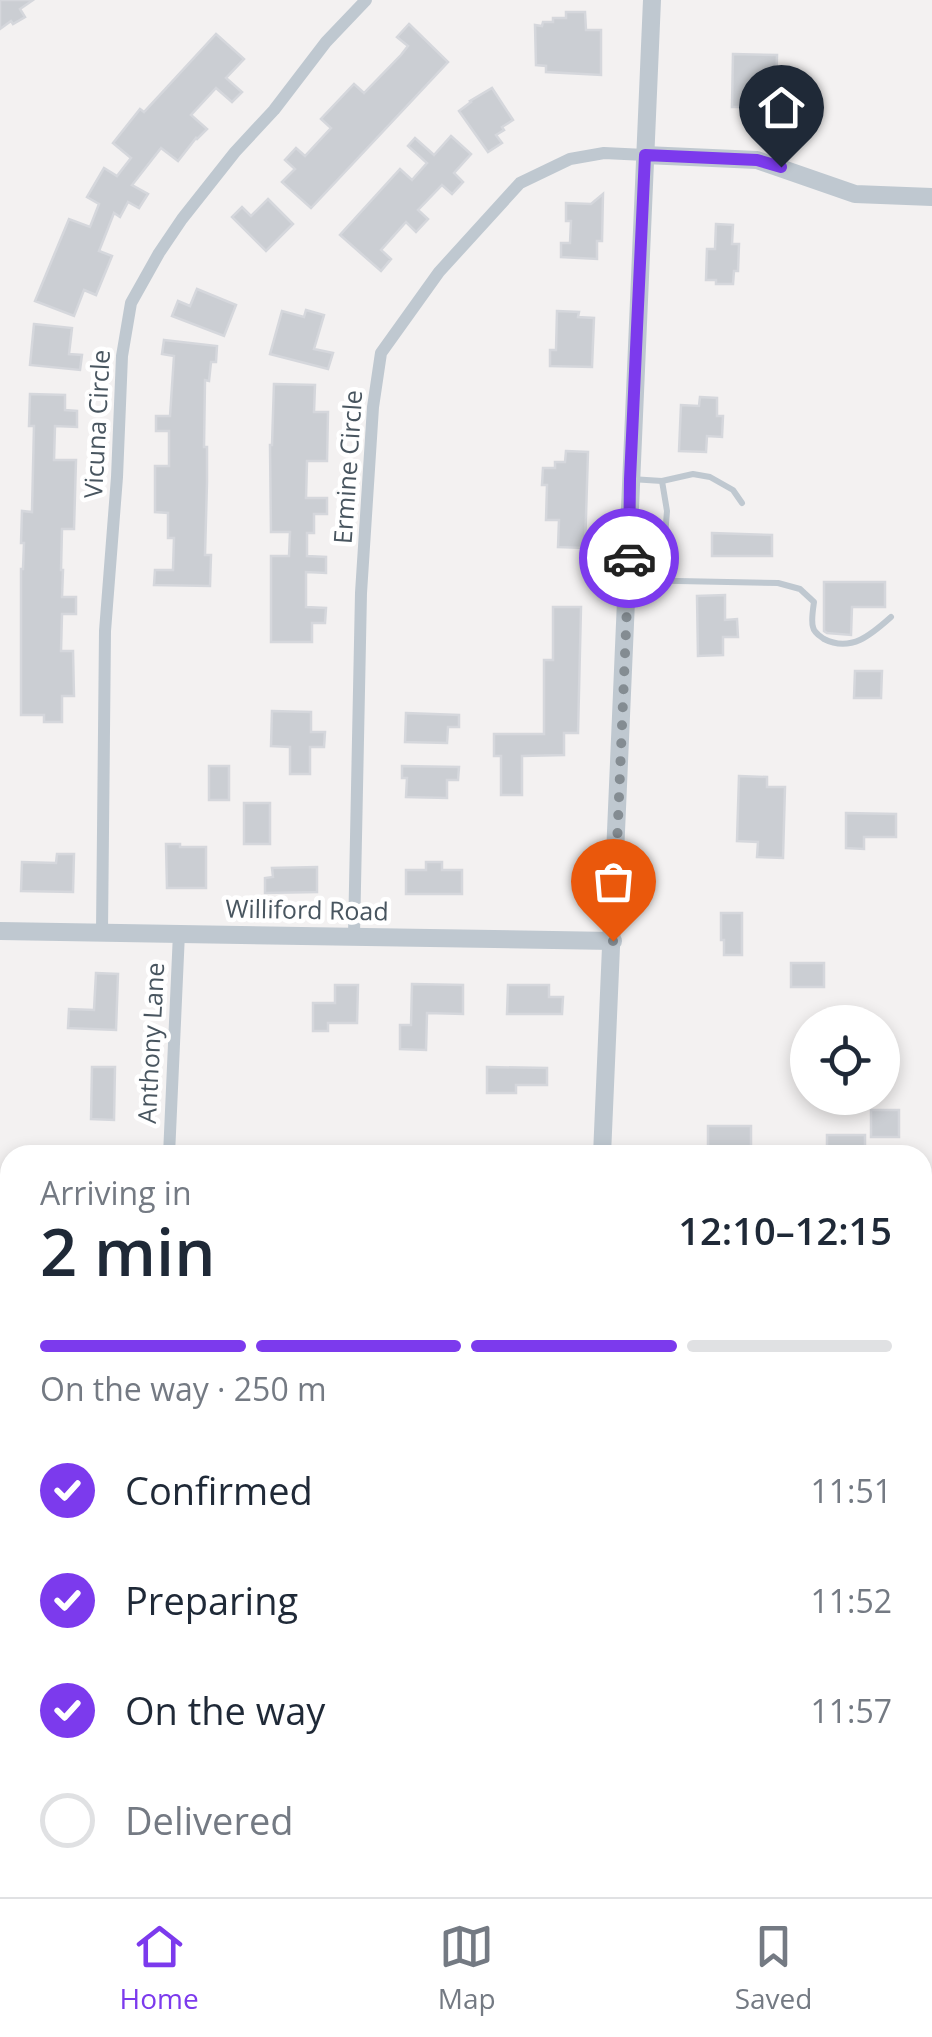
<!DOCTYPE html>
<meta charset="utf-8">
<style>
body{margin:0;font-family:"Open Sans",sans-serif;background:#f6f6f7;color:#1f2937;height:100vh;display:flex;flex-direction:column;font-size:38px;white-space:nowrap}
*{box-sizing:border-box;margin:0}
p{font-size:32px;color:#747a83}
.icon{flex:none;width:55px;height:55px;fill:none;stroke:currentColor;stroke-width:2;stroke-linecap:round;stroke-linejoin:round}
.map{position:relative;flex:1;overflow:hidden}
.panel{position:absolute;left:0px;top:1145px;width:932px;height:752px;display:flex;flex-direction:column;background:#fff;border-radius:30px 30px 0 0;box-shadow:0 5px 15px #0003}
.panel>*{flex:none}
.controls{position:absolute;left:790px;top:1005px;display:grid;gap:20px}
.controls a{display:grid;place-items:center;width:110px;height:110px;border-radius:50%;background:#fff;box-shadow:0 5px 15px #0003;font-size:50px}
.pin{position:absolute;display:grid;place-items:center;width:85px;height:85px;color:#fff;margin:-102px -42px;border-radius:50% 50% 50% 0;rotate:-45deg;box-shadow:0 0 10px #0007}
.pin .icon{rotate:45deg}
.courier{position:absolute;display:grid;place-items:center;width:100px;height:100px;margin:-50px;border:8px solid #7c3aed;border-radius:50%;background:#fff;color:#222;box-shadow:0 2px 12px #0007}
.head em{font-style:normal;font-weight:600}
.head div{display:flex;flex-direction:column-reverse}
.head{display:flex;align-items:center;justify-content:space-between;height:170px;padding:0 40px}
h1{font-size:65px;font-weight:600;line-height:75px}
.bar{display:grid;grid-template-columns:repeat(4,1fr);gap:15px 10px;align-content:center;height:120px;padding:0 40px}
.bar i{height:12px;border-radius:8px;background:#e0e1e3}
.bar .active{background:#7c3aed}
.bar p{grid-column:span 4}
ol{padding:0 40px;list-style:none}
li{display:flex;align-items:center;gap:30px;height:110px}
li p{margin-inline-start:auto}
li .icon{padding:10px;border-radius:50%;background:#7c3aed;color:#fff;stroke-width:4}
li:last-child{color:#747a83}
li i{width:55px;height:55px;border:5px solid #e0e1e3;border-radius:50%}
.menu{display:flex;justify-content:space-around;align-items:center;height:140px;border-top:2px solid #e0e1e3;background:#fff;font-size:28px;color:#747a83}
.menu a{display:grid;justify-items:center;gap:5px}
.menu .active{color:#7c3aed}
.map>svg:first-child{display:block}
.building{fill:#cbced3;stroke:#d5d7dc;stroke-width:2.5}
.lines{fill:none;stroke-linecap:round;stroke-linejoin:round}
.service{stroke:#bfc8d0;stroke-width:6}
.minor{stroke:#bfc8d0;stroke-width:12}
.tertiary{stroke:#bfc8d0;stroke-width:18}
.done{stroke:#848c92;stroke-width:10;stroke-dasharray:0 18}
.route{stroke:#7c3aed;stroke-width:12}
.labels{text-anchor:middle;stroke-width:9;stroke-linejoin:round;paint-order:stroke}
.street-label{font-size:25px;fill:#48555f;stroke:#fff}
</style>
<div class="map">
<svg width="932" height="1897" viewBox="0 0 932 1897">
<rect width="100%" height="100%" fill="#f3f1f1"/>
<g class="building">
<polygon points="0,0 33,0 20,9 25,17 13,24 11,21 0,29"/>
<polygon points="566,12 585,12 586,30 601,30 601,75 546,72 546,66 536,65 535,25 542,26 543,22 553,22 553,18 566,18"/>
<polygon points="409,24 448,62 311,208 282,182 295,169 285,160 296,148 305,156 331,128 321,119 354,84 364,93 401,55 408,46 397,37"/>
<polygon points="216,34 244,59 226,78 242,92 232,102 216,88 191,115 207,129 197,139 196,138 178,161 161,148 132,185 148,194 139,208 128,202 120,217 114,213 99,251 112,256 96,295 84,290 74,316 35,301 69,219 90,227 99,204 87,197 104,168 117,176 131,158 113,143 140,109 144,112"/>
<polygon points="733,54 777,55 776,97 754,97 753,107 732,107"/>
<polygon points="492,88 513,120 502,127 504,130 496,135 502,143 488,152 459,111 471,102 470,101"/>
<polygon points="451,136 471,154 454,173 463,182 452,194 442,185 418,210 428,219 416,232 406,222 381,250 391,259 381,271 340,235 400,169 412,180 427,163 408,146 415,138 434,155"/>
<polygon points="603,194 602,241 597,241 597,259 561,257 561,243 570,243 571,221 566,221 566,203 591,204"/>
<polygon points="268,199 293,224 266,251 232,217 242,207 251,216"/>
<polygon points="716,224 733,225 732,244 739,244 738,271 734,271 733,284 716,284 716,280 706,280 707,249 715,249"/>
<polygon points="197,289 236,305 224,336 172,316 178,301 190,306"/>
<polygon points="306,310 324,315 314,349 333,353 328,369 270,354 282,311 304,317"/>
<polygon points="557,311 579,312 578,317 594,318 592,367 550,366 550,350 556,350"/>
<polygon points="34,324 72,328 69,354 82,355 80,370 30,365"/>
<polygon points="164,340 217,346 216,362 211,362 209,381 205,380 204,447 207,447 207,482 205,555 211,555 210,586 154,585 155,570 173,570 174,538 168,538 168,513 155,512 155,466 169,466 169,431 156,431 156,416 170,416 174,356 162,354"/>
<polygon points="274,384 315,385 314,412 328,412 327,461 307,461 306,498 327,498 327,514 314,514 314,533 307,533 307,556 326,557 326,573 306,572 306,607 326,608 325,623 312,623 312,642 271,642 271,556 289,556 290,532 271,532 270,445 272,445"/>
<polygon points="30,394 65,395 65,410 77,411 77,427 55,426 54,460 76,460 74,529 62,529 61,570 63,570 62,597 76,597 76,614 62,614 61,651 73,651 74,696 62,696 62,722 44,722 44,715 21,715 21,569 23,569 24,543 21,543 22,511 32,512 34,426 29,426"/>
<polygon points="700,397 717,398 717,416 723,416 722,437 707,436 706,452 679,451 681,405 699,406"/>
<polygon points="566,451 588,452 585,548 558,547 559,520 546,520 547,485 542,485 543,468 555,468 555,462 565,462"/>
<polygon points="712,533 772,535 772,556 712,556"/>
<polygon points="824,582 885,582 885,607 852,607 851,635 827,633 824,631"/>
<polygon points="725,595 725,620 737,619 738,637 723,637 723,655 698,656 697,596"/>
<polygon points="553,607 581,607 578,733 564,733 564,755 522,756 522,795 501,795 501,756 494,756 494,734 544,734 544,660 553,660"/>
<polygon points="855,671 882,671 881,698 854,698"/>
<polygon points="272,711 311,712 311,732 325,732 324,747 310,747 310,774 290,774 290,747 271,746"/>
<polygon points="406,713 459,715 459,727 448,727 447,743 405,742"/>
<rect x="209" y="766" width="20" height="34"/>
<polygon points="402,766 459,767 458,780 447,780 447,798 406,797 407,778 402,778"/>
<polygon points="739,776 767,777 767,787 785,787 783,858 757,857 758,842 737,841"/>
<rect x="244" y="803" width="26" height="41"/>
<polygon points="846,813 896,814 896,837 864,837 864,849 846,848"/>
<polygon points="166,844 180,844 180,847 206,847 206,888 167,888"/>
<polygon points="57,854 74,854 73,892 21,891 22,862 56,863"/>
<polygon points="426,862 442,862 442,870 462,870 462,894 406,894 406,870 426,870"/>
<polygon points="317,867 317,892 265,893 265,878 273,877 272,868"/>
<polygon points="721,913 742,913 742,955 724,955 724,940 721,940"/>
<rect x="791" y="963" width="33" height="24"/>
<polygon points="96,973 118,974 116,1030 68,1028 69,1009 94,1010"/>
<polygon points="412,984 463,985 463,1014 427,1013 426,1050 400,1049 400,1025 411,1025"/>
<polygon points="335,985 358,985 357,1023 328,1023 328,1031 313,1031 313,1003 335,1003"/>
<polygon points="508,985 549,985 549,997 563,997 562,1014 507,1014"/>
<polygon points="92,1067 115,1067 114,1120 91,1119"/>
<polygon points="487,1067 547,1068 547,1085 516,1085 516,1093 487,1093"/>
<rect x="871" y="1110" width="28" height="27"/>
<rect x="708" y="1126" width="43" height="29"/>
<rect x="827" y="1135" width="38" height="20"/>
</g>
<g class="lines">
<g class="service">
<polyline points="631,479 662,481 693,474 710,477 733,490 742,503"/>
<path d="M629,542C642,543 654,545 665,536L667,511L662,481"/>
<path d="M629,580L778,583L800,589L814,602C813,609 811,621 813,627C814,633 820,636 824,639C851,653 872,634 891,617"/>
</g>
<g class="minor">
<polyline points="102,932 105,631 117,477 122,356 131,303 159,253 182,219 235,152 274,110 326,42 366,0"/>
<polyline points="354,935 361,593 373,407 381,353 439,272 520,183 570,159 604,153 645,155"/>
<polyline points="169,1155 179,933"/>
<polyline points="130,1897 130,1888"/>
</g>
<g class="tertiary">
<polyline points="645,155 757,160 855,194 932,197"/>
<polyline points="0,931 613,941"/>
<path d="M602,1155C620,770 634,385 652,0"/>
<polyline points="564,1897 564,1888"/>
</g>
</g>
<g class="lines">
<polyline class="done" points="613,941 629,558"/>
<polyline class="route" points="629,558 630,479 645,155 757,160 781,167"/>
</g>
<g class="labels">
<g class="street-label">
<text transform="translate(97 424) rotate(-87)" y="9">Vicuna Circle</text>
<text transform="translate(348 467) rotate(-86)" y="9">Ermine Circle</text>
<text transform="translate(307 910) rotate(1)" y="9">Williford Road</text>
<text transform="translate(151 1043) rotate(-87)" y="9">Anthony Lane</text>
</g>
</g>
</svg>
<div class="controls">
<a><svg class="icon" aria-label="locate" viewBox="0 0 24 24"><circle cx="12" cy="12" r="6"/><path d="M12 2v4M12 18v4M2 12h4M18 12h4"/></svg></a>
</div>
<div class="pin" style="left:613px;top:941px;background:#ea580c"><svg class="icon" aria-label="bag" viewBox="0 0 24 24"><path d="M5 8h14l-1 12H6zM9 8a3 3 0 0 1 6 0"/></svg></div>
<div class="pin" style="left:781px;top:167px;background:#1f2937"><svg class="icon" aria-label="home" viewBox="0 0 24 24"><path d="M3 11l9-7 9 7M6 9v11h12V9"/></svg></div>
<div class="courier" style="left:629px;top:558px"><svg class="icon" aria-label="car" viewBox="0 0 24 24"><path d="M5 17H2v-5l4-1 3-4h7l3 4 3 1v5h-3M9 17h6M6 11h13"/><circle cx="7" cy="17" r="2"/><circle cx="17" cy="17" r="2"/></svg></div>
<section class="panel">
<div class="head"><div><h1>2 min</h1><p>Arriving in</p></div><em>12:10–12:15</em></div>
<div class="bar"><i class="active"></i><i class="active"></i><i class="active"></i><i></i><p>On the way · 250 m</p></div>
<ol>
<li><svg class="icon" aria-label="check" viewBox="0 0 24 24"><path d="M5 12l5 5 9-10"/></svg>Confirmed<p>11:51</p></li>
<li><svg class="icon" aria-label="check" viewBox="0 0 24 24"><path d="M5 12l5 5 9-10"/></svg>Preparing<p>11:52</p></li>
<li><svg class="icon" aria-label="check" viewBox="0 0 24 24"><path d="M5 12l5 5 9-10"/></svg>On the way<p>11:57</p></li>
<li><i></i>Delivered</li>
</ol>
</section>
</div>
<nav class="menu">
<a class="active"><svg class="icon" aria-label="home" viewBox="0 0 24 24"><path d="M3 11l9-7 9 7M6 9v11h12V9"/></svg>Home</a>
<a><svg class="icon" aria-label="map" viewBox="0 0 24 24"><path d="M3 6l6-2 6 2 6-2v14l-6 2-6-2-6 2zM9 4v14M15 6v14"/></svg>Map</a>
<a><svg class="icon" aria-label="saved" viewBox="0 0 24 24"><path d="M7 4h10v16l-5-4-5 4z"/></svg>Saved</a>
</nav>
